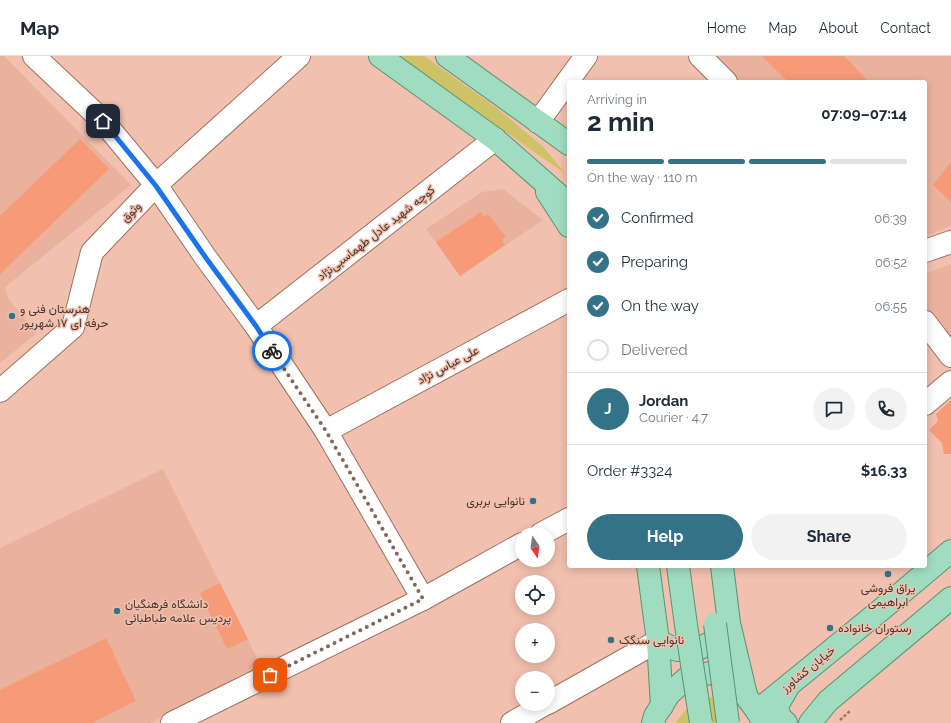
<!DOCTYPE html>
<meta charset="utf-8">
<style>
body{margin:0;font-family:Raleway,Vazirmatn,sans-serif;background:#f2f2f3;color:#1f2937;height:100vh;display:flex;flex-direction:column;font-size:15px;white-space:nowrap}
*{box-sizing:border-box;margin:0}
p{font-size:13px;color:#747a83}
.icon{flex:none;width:22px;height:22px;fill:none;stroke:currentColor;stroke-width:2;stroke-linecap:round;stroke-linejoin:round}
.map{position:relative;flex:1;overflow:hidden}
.panel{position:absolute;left:567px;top:24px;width:360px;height:488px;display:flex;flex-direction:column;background:#fff;border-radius:4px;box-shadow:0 2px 10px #0003}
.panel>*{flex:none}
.needle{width:26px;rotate:167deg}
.controls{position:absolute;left:515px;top:471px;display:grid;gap:8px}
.controls a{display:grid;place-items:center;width:40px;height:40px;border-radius:50%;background:#fff;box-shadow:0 2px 10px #0003;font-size:20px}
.pin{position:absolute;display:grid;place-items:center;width:34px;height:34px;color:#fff;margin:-17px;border-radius:8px;box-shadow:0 2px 6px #0006}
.courier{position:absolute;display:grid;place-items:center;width:40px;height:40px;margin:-20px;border:3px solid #1a73e8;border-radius:50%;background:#fff;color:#222;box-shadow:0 1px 5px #0007}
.summary em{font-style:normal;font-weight:700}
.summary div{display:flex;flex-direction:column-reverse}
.summary{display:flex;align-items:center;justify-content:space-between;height:68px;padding:0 20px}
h1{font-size:26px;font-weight:700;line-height:30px}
.bar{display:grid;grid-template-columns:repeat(4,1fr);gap:6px 4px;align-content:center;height:48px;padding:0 20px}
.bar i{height:5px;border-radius:3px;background:#e0e1e3}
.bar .selected{background:#337287}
.bar p{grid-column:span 4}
.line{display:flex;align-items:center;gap:10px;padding:0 20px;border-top:1px solid #e0e1e3}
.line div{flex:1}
.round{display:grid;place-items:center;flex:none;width:42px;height:42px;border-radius:21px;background:#f2f2f3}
ol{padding:0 20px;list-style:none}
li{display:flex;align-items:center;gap:12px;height:44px}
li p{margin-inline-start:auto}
li .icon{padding:4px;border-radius:50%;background:#337287;color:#fff;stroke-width:4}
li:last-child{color:#747a83}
li i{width:22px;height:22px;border:2px solid #e0e1e3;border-radius:50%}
.action{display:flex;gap:8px;margin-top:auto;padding:8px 20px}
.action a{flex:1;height:46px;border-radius:24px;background:#337287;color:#fff;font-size:16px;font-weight:700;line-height:46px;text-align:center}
.action a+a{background:#f2f2f3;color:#1f2937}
header{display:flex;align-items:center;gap:24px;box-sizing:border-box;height:56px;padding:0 20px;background:#fff;border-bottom:1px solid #e0e1e3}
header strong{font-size:19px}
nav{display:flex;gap:22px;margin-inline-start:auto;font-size:14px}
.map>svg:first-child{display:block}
.built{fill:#eab29d}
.green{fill:#cec267}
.building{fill:#f69a77}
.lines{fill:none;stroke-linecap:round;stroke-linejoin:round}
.minor-casing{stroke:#9d7161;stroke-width:24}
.major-casing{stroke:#589272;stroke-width:24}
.path{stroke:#99776b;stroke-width:2.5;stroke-dasharray:3 2;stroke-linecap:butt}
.minor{stroke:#fff;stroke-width:22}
.major{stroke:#a0dcc0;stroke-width:22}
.major-bridge-casing{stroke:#589272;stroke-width:24;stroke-linecap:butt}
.major-bridge{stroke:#a0dcc0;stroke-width:22}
.done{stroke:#83665b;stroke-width:4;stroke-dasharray:0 7.2}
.route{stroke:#1a73e8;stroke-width:5}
.poi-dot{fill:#337287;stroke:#f1c0ae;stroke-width:1.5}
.labels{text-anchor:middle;stroke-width:3;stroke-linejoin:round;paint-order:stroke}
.street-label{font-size:12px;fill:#48352e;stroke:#f1c0ae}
.poi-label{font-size:12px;fill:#48352e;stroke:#f1c0ae;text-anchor:start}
</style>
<header>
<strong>Map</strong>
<nav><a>Home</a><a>Map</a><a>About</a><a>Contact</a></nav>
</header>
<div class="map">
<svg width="951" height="667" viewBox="0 0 951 667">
<rect width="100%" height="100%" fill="#f1c0ae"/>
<g class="built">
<polygon points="0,0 4,0 131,129 5,231 9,244 37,277 0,307"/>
<polygon points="713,0 951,0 951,170 925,180 925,26 738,26"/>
<polygon points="503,133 543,164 460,220 426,173 482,136"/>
<polygon points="951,208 951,284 925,253 925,218"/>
<polygon points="163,413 260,608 178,653 150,667 0,667 0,492"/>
</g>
<g class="green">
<polygon points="400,0 424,0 498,53 542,90 566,118 530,93"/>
<polygon points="703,641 715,641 739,667 675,667 693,645"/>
</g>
<g class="building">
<polygon points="762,0 844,0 869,26 788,26"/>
<polygon points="80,83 109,113 0,218 0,160"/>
<polygon points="951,106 951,146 933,129"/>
<polygon points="481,156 484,161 488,158 506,181 502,184 505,189 460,220 436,186"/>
<polygon points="951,344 951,398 944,398 942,387 929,374 938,365 936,358"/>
<polygon points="220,527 248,583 227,593 200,537"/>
<polygon points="106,582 136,645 92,667 0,667 0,634"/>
</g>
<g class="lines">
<defs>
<g id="minor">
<polyline points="34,0 103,65 156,129 206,202 256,270 326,375 423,543"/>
<polyline points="700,0 726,26"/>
<polyline points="538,66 586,0"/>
<polyline points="925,195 951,186"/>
<polyline points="925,266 951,300"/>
<polyline points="256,270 495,83"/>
<polyline points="0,335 73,271 92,196 156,129 299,0"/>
<polyline points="925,348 951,326"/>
<polyline points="326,375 569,244"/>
<polyline points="541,478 569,463"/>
<polyline points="548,647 658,585"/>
<polyline points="172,667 423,543 522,488"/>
<polyline points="512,667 545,648"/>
</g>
<g id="major">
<polyline points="380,0 495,83 569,148"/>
<polyline points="447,0 569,88"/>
<polyline points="547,136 569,170"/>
<polyline points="648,510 658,585 662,650"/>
<polyline points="678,510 686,569"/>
<polyline points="722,510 729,567 746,639"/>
<polyline points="658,585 677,594 698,593 716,584 728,570"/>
<polyline points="757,655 893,544 951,495"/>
<polyline points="653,667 655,660 669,638 687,622 710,617 726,619 740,632 757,655 764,667"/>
<polyline points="786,667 779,660 777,650 788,631"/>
<polyline points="810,667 828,645 951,542"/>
</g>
</defs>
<use href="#minor" class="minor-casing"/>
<use href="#major" class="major-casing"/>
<polyline class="path" points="840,664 850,655"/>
<use href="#minor" class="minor"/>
<use href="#major" class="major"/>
<defs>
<g id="major-bridge">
<polyline points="715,568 728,667"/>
<polyline points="686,569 701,667"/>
</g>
</defs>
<use href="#major-bridge" class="major-bridge-casing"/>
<use href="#major-bridge" class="major-bridge"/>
</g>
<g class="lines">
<polyline class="done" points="270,619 423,543 326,375 272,295"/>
<polyline class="route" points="103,65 156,130 206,202 256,270 272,295"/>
</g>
<g class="poi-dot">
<circle cx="12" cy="260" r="4"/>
<circle cx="533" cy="445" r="4"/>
<circle cx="888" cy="518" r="4"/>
<circle cx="117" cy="555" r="4"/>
<circle cx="830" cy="572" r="4"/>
<circle cx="611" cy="584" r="4"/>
</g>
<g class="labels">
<g class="street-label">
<text transform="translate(131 156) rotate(-46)" y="4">وثوق</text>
<text transform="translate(376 177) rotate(-38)" y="4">کوچه شهید عادل طهماسبی‌نژاد</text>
<text transform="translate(448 309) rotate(-28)" y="4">علی عباس نژاد</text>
<text transform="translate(808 613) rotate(-39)" y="4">خیابان کشاورز</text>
</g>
<g class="poi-label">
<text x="20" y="257">هنرستان فنی و<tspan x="20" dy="14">حرفه ای ۱۷ شهریور</tspan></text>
<text x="525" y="449" text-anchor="end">نانوایی بربری</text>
<text x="888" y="536" text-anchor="middle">یراق فروشی<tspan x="888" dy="14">ابراهیمی</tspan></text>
<text x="125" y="552">دانشگاه فرهنگیان<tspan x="125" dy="14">پردیس علامه طباطبائی</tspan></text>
<text x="838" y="576">رستوران خانواده</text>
<text x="619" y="588">نانوایی سنگک</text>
</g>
</g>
</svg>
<div class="controls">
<a><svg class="needle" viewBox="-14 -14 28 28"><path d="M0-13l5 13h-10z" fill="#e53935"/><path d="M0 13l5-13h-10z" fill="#747a83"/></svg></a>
<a><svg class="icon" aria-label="locate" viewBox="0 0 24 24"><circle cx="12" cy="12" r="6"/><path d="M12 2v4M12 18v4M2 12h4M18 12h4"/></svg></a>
<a>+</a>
<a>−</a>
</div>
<div class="pin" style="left:270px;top:619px;background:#ea580c"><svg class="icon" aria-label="bag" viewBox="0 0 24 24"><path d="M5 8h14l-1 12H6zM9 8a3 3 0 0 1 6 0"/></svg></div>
<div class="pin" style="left:103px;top:65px;background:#1f2937"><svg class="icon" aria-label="home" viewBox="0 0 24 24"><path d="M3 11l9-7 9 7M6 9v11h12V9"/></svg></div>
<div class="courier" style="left:272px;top:295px"><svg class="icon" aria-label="bike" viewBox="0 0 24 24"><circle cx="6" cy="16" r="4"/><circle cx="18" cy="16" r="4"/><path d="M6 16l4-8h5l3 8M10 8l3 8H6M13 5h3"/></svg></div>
<section class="panel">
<div class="summary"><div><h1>2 min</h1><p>Arriving in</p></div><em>07:09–07:14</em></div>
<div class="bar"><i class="selected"></i><i class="selected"></i><i class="selected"></i><i></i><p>On the way · 110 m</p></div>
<ol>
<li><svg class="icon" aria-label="check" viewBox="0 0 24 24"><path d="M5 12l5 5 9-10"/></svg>Confirmed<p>06:39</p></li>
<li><svg class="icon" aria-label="check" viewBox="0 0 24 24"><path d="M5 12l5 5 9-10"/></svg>Preparing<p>06:52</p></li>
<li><svg class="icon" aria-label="check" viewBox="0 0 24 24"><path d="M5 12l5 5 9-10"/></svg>On the way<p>06:55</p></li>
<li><i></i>Delivered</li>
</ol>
<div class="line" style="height:72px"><b class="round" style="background:#337287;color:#fff">J</b><div><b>Jordan</b><p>Courier · 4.7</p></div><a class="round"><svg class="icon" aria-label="chat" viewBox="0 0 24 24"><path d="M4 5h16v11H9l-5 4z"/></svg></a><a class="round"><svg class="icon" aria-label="phone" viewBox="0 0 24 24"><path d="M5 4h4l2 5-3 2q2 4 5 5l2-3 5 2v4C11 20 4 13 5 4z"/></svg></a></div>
<div class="line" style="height:52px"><div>Order #3324</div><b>$16.33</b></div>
<div class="action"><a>Help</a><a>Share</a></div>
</section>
</div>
